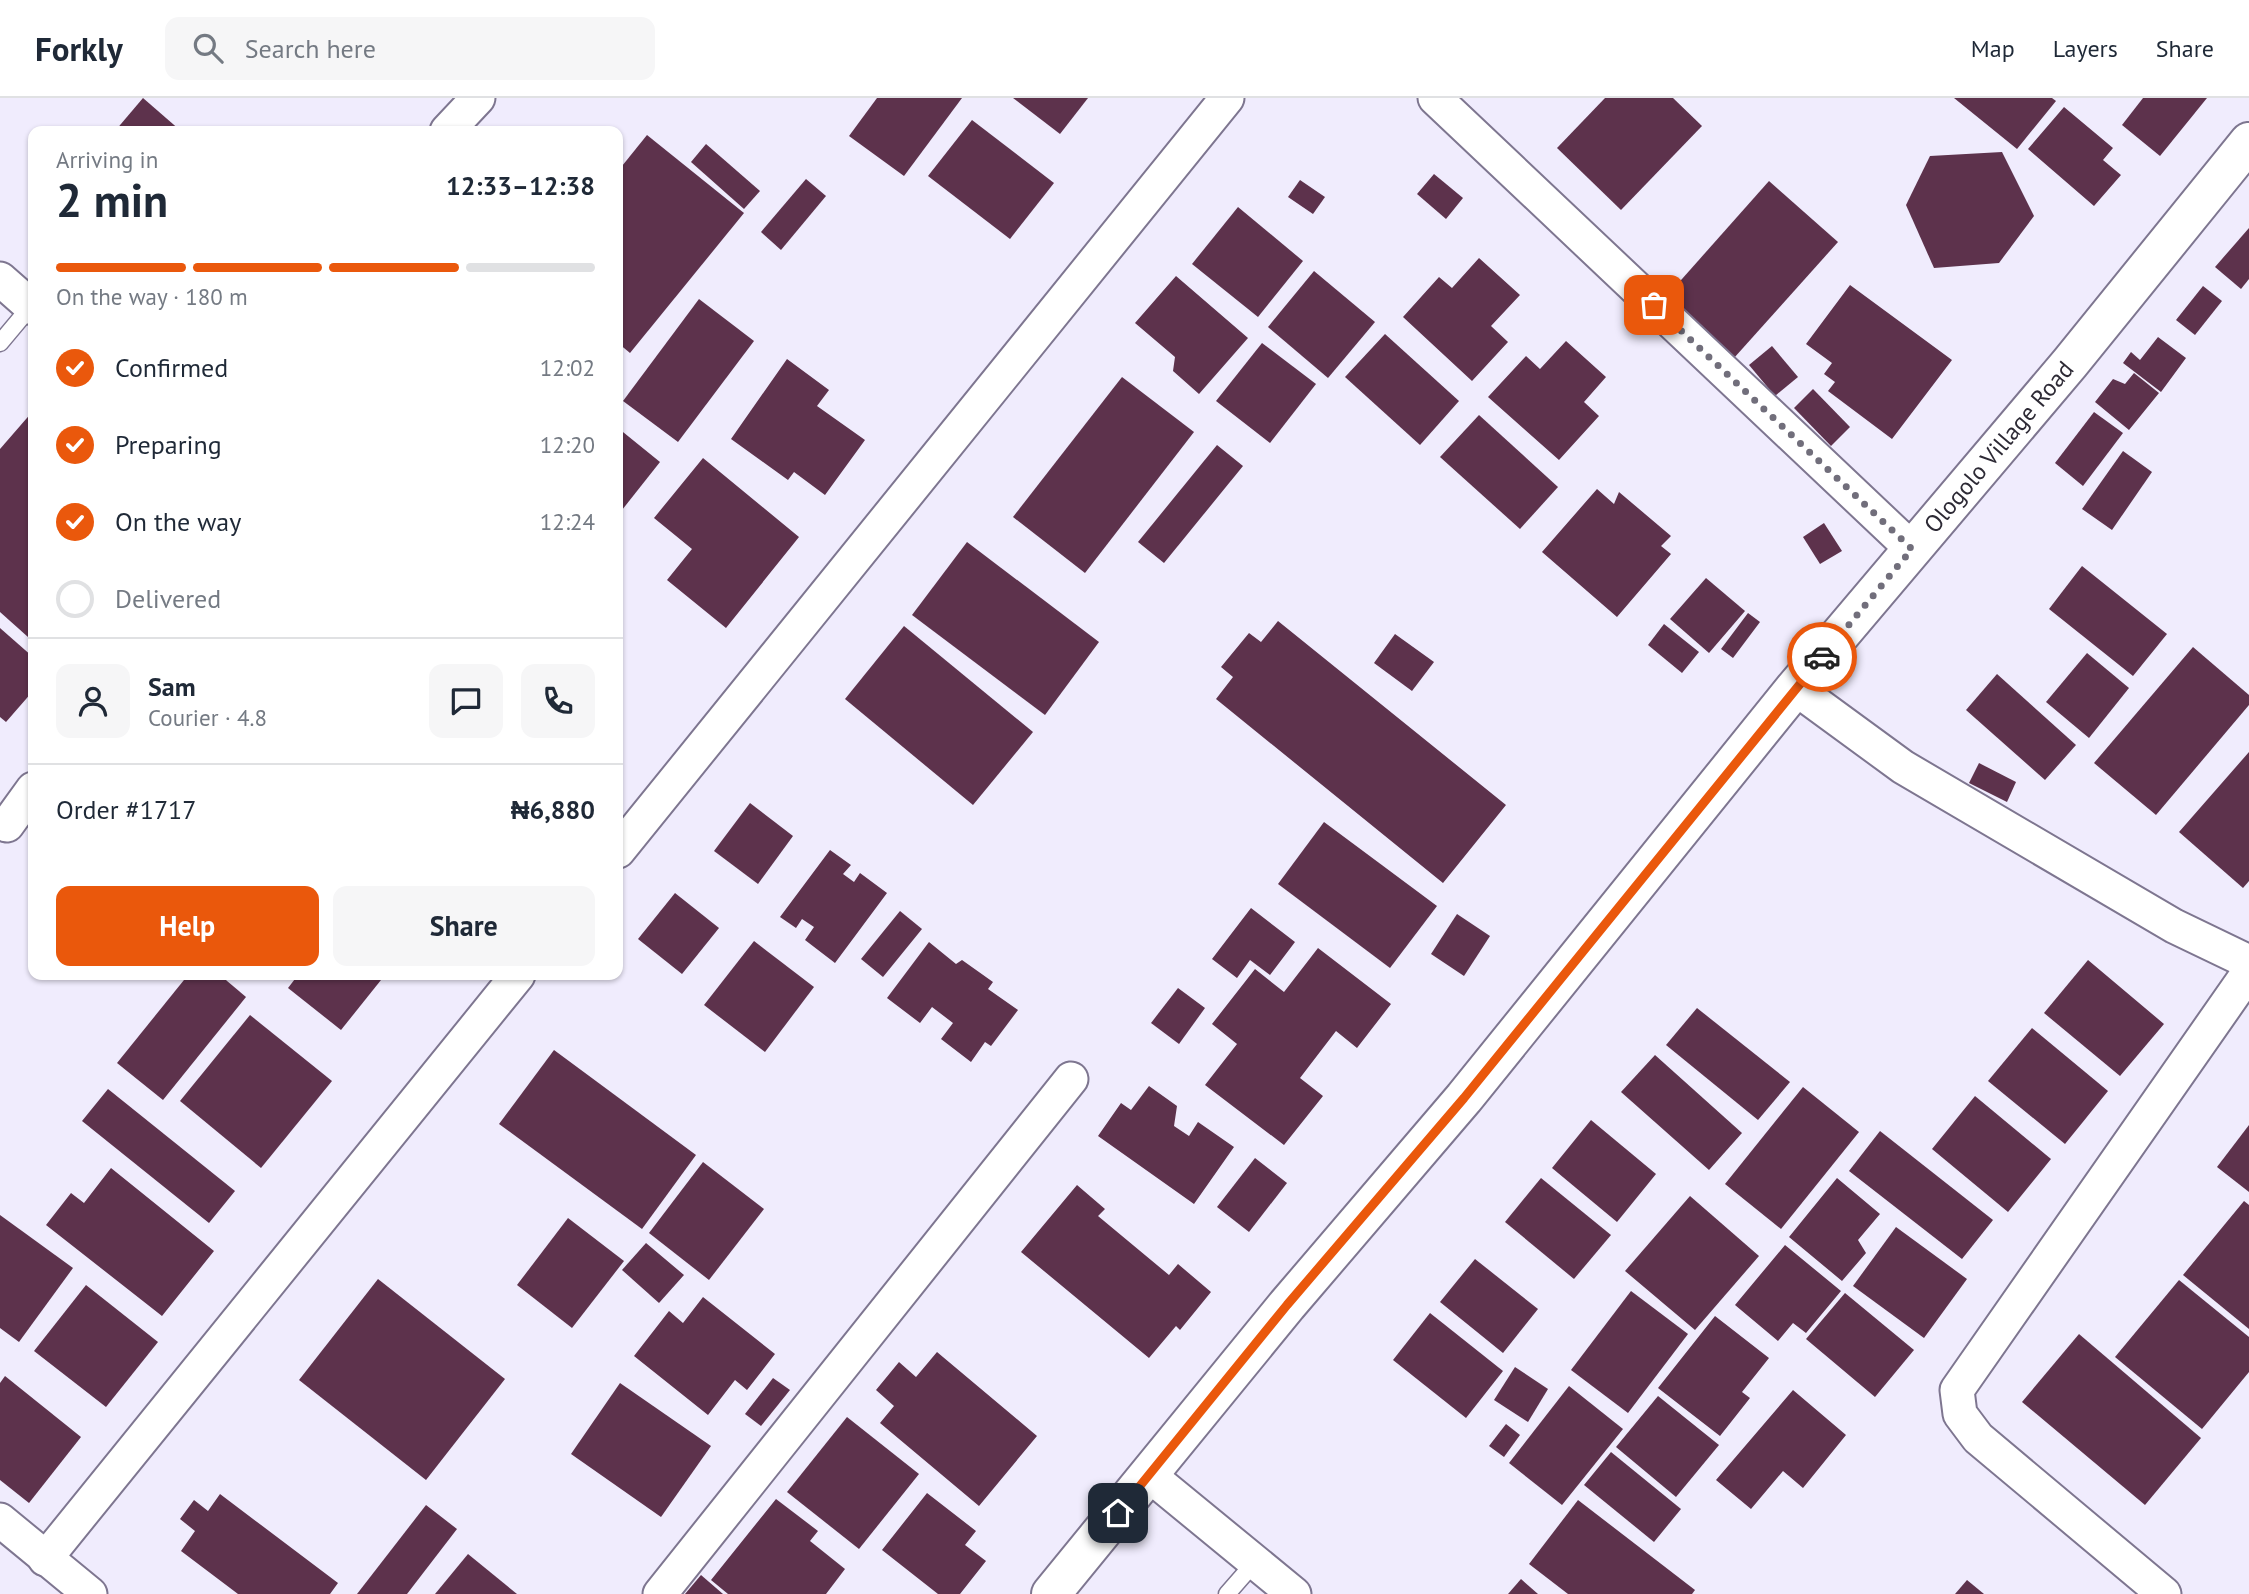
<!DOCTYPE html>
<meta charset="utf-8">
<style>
body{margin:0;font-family:"PT Sans",sans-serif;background:#f6f6f7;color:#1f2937;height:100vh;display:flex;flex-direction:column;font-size:26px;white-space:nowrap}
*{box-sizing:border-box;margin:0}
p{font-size:23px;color:#747a83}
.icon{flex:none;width:38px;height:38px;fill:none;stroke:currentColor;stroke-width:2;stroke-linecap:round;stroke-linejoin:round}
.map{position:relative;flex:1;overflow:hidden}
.side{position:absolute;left:28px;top:28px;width:595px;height:854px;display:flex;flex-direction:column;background:#fff;border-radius:14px;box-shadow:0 2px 5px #0004}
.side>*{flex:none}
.pin{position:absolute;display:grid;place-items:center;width:60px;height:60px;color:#fff;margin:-30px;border-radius:14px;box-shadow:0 4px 10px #0006}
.courier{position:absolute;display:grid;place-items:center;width:70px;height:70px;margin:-35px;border:5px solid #ea580c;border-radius:50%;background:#fff;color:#222;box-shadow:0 2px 9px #0007}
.overview em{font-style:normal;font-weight:700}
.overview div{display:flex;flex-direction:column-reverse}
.overview{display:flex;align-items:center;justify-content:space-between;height:119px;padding:0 28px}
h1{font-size:46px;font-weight:700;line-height:52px}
.bar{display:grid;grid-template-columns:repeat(4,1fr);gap:10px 7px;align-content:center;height:84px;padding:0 28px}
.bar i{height:9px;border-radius:5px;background:#e0e1e3}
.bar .selected{background:#ea580c}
.bar p{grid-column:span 4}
.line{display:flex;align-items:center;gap:18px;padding:0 28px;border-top:2px solid #e0e1e3}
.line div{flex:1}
.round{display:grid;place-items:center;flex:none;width:74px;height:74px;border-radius:14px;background:#f6f6f7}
ol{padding:0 28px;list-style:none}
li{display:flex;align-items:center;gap:21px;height:77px}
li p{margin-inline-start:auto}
li .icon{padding:7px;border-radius:50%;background:#ea580c;color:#fff;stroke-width:4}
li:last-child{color:#747a83}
li i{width:38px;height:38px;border:4px solid #e0e1e3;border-radius:50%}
.cta{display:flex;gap:14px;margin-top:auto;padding:14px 28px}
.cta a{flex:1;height:80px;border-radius:14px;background:#ea580c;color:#fff;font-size:28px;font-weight:700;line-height:80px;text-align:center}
.cta a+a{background:#f6f6f7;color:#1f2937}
header{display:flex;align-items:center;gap:42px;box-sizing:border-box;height:98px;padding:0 35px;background:#fff;border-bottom:2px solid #e0e1e3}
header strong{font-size:33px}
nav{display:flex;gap:38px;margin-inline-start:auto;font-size:24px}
.search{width:490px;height:63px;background:#f6f6f7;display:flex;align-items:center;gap:18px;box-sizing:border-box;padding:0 24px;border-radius:14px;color:#747a83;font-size:26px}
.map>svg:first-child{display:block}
.building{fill:#5d324c}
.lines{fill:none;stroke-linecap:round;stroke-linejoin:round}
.service-casing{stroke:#7e7690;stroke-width:19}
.minor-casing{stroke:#7e7690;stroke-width:37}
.tertiary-casing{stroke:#7e7690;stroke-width:42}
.service{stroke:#fff;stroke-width:16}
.minor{stroke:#fff;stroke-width:33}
.tertiary{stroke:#fff;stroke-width:38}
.done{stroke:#716e7b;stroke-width:7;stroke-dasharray:0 12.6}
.route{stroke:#ea580c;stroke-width:9}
.labels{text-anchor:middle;stroke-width:7;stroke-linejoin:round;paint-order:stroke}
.street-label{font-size:24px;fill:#2d2a35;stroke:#fcfcfc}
</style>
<header>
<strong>Forkly</strong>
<div class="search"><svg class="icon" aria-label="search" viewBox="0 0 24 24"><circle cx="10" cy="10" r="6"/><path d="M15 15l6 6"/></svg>Search here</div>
<nav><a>Map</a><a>Layers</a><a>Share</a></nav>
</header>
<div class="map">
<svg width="2249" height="1496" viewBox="0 0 2249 1496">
<rect width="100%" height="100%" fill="#f0ecfd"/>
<g class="building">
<polygon points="143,0 181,33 115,33"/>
<polygon points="877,0 962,0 904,78 849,38"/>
<polygon points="1013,0 1088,0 1060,36"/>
<polygon points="1605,0 1673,0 1702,28 1621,112 1557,50"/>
<polygon points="1954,0 2052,0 2056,3 2017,51"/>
<polygon points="2143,0 2207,0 2160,58 2122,27"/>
<polygon points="2064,9 2113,50 2103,62 2121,77 2094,108 2028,51"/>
<polygon points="972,22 1054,85 1010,141 928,78"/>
<polygon points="647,37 744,115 630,255 618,245 618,73"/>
<polygon points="706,46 760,93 744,111 691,64"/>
<polygon points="2002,54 2034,118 1999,165 1934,170 1906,107 1930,58"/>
<polygon points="1434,76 1463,100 1446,121 1417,96"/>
<polygon points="806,81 826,98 781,152 761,134"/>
<polygon points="1300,82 1325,99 1313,116 1288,99"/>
<polygon points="1769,83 1838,144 1734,260 1666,199"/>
<polygon points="1238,109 1303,163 1258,219 1192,166"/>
<polygon points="2249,130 2249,181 2241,191 2215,169"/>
<polygon points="1479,160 1520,197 1491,228 1508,244 1472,283 1403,219 1439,179 1452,190"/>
<polygon points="1314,173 1375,224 1328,280 1268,229"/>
<polygon points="1176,178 1248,240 1199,296 1173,273 1175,259 1135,225"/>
<polygon points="1850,187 1952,262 1892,341 1828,293 1835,284 1824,276 1832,265 1806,246"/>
<polygon points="2203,188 2222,203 2195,237 2176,222"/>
<polygon points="699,201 754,243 678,344 623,303"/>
<polygon points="1385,236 1459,303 1420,347 1345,279"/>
<polygon points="2158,239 2186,260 2161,294 2123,265 2131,254 2140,262"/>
<polygon points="1566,243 1606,279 1584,304 1599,318 1559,362 1488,299 1526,258 1540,271"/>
<polygon points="1262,245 1316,286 1270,345 1216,303"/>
<polygon points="1772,248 1798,279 1775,298 1749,267"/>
<polygon points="787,261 829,292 817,308 865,342 825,397 794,374 788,382 731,341"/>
<polygon points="2134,275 2159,295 2129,332 2095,304 2113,281 2125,286"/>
<polygon points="1122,279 1194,334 1085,475 1013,419"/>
<polygon points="1813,291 1850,329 1831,348 1794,310"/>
<polygon points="33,313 33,532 28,539 0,514 0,351"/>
<polygon points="2094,314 2123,335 2083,388 2055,365"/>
<polygon points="1479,317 1558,389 1520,431 1440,359"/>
<polygon points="618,330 660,364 622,412 618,409"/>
<polygon points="1217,347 1243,368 1164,465 1138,444"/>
<polygon points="2123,353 2152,374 2112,432 2082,411"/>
<polygon points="703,360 799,439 726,530 667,482 692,451 654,420"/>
<polygon points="1597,391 1614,406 1619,394 1671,438 1661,448 1671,456 1617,519 1542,454"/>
<polygon points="1824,425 1842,453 1820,466 1803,439"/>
<polygon points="967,444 1099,544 1045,617 912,517"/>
<polygon points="2082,468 2167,536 2133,578 2049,511"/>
<polygon points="1706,480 1745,513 1709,555 1670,521"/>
<polygon points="1748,515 1760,524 1733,560 1721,551"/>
<polygon points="1278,523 1506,707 1443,785 1216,601 1233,579 1221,569 1249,535 1261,544"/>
<polygon points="1664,526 1699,554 1682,575 1648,547"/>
<polygon points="904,528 1033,634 973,707 845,601"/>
<polygon points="0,530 33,559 33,593 6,624 0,619"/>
<polygon points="1395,536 1434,564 1412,593 1374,565"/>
<polygon points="2193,549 2249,597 2249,607 2156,717 2094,665"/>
<polygon points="2087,555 2129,590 2089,640 2046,604"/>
<polygon points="1997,576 2076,647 2045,682 1966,612"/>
<polygon points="2249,654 2249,783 2243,790 2179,734"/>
<polygon points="1979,665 2016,684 2007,704 1969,685"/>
<polygon points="750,705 793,738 758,786 714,753"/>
<polygon points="1324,724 1437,808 1390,870 1278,786"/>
<polygon points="830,752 851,767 843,776 854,784 860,775 887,795 835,865 805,842 814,829 802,821 796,830 780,819"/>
<polygon points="675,795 719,830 682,876 638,841"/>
<polygon points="1251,810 1295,844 1270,877 1250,862 1237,880 1212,861"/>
<polygon points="900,813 922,831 883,879 861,861"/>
<polygon points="1457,816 1490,838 1464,878 1431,856"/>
<polygon points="754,843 814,889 765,954 704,907"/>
<polygon points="929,844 956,866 962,862 993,884 988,891 1018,912 991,948 985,944 971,964 941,941 953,925 932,909 920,925 887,900"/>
<polygon points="1318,850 1391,906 1357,950 1336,933 1300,980 1323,998 1284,1047 1205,987 1237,946 1212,926 1255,871 1284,894"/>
<polygon points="2088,862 2164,926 2120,978 2044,915"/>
<polygon points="188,877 220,877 246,899 163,1002 117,965"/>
<polygon points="298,877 385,877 341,932 288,890"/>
<polygon points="1178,890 1205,910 1179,946 1151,925"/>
<polygon points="1697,910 1790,984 1758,1022 1666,947"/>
<polygon points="250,917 332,983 261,1070 180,1003"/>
<polygon points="2032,930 2108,993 2065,1046 1988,983"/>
<polygon points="554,952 696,1057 642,1131 499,1026"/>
<polygon points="1655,957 1742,1035 1709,1072 1621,994"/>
<polygon points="1149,988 1177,1008 1174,1028 1189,1038 1198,1024 1234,1049 1194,1106 1098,1038 1121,1005 1131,1012"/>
<polygon points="1803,989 1859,1034 1781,1131 1725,1086"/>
<polygon points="108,991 235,1093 209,1125 82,1023"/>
<polygon points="1975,998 2051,1061 2008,1114 1932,1051"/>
<polygon points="1591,1022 1656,1076 1617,1124 1552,1070"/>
<polygon points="2249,1027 2249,1094 2217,1069"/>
<polygon points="1880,1033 1993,1122 1962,1161 1849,1073"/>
<polygon points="1255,1060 1287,1085 1249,1134 1217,1109"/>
<polygon points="703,1064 764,1111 709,1182 649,1135"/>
<polygon points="111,1070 214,1153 162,1218 46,1127 71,1095 84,1105"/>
<polygon points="1541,1080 1611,1137 1574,1181 1505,1124"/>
<polygon points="1837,1080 1880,1116 1858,1142 1866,1155 1842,1183 1789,1139"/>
<polygon points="1077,1087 1105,1111 1098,1118 1169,1177 1178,1166 1211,1194 1180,1232 1176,1228 1149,1260 1021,1154"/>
<polygon points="1690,1098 1759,1158 1695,1232 1625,1173"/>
<polygon points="2244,1103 2249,1107 2249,1231 2183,1177"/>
<polygon points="0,1117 73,1170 19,1244 0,1230"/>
<polygon points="568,1120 624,1163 572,1230 517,1187"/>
<polygon points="1896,1129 1967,1181 1924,1240 1853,1188"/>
<polygon points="646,1145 684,1177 659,1205 622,1172"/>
<polygon points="1785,1147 1841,1193 1806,1235 1793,1225 1778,1243 1735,1207"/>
<polygon points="1475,1161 1538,1211 1503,1255 1440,1204"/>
<polygon points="378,1181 505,1281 426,1382 299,1282"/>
<polygon points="2179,1182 2249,1239 2249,1274 2202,1331 2115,1259"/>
<polygon points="86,1187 158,1244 106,1309 34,1253"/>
<polygon points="1631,1193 1688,1236 1628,1315 1571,1272"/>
<polygon points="1845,1195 1914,1252 1875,1299 1806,1241"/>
<polygon points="703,1199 775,1256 747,1292 735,1282 708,1317 634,1258 669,1213 683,1225"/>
<polygon points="1430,1215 1503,1273 1466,1320 1393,1262"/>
<polygon points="1715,1218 1769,1260 1742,1294 1750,1300 1720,1338 1658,1290"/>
<polygon points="2079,1236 2201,1340 2145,1407 2022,1304"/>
<polygon points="937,1254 1037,1338 979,1408 880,1325 894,1308 876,1292 899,1264 916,1279"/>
<polygon points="1515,1269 1548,1291 1528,1324 1494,1302"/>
<polygon points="5,1278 81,1339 29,1405 0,1382 0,1285"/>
<polygon points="773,1280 790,1292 761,1328 745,1316"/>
<polygon points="620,1285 711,1348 661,1419 571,1356"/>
<polygon points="1569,1288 1623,1331 1562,1407 1509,1365"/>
<polygon points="1793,1292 1846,1337 1803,1390 1783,1373 1751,1411 1716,1382"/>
<polygon points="1658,1298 1719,1347 1676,1399 1616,1349"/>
<polygon points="847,1319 919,1376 859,1451 787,1394"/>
<polygon points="1506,1326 1520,1337 1504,1359 1489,1348"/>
<polygon points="1611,1354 1681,1411 1654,1444 1584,1387"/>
<polygon points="927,1395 976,1433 965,1447 986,1463 960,1496 938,1496 882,1452"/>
<polygon points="220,1396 338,1485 330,1496 238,1496 181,1453 195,1433 180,1421 194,1402 208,1413"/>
<polygon points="776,1401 818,1433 810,1443 845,1471 826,1496 728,1496 711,1482"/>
<polygon points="1578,1402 1695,1492 1692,1496 1568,1496 1529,1466"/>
<polygon points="426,1407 457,1431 407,1496 357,1496"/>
<polygon points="468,1456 517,1496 435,1496"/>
<polygon points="701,1477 723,1496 685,1496"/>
<polygon points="1521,1481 1538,1496 1508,1496"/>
<polygon points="1967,1482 1984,1496 1955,1496"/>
</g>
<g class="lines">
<defs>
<g id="service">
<polyline points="0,245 31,208"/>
<polyline points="1227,1496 1255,1464"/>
</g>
<g id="minor">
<polyline points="1435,0 1912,451"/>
<polyline points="447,33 478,0"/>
<polyline points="0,181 33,210"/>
<polyline points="1795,590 1903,669 2174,828 2249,864"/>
<polyline points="7,727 33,691"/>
<polyline points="618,753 1227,0"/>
<polyline points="1149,1377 1294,1496"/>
<polyline points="0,1422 90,1496"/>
<polyline points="45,1461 518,877"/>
<polyline points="660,1496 1071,981"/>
<polyline points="2164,1496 1978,1340 1960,1316 1957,1292 2249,874"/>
</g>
<g id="tertiary">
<path id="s1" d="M1051,1496L1287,1207L1464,1000L1795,590L2070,265L2249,44"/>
</g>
</defs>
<use href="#service" class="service-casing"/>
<use href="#minor" class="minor-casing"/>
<use href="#tertiary" class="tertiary-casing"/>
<use href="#service" class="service"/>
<use href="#minor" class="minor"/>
<use href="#tertiary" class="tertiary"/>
</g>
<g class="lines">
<polyline class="done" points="1654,207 1912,451 1822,559"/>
<polyline class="route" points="1118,1415 1287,1207 1464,1000 1822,559"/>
</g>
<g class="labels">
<g class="street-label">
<text dy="8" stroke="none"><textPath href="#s1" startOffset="1488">Ologolo Village Road</textPath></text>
</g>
</g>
</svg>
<div class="pin" style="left:1654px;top:207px;background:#ea580c"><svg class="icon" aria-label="bag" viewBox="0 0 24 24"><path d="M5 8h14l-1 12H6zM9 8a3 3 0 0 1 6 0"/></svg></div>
<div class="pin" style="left:1118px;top:1415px;background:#1f2937"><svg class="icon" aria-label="home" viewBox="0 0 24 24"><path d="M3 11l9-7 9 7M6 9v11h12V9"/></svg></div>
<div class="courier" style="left:1822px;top:559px"><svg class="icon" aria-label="car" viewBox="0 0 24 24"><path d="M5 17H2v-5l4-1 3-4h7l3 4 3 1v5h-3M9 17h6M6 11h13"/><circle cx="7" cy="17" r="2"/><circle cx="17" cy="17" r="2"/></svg></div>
<section class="side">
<div class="overview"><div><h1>2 min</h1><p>Arriving in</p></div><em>12:33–12:38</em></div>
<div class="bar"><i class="selected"></i><i class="selected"></i><i class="selected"></i><i></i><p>On the way · 180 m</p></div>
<ol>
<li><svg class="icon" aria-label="check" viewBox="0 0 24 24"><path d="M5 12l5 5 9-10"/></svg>Confirmed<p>12:02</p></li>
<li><svg class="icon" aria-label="check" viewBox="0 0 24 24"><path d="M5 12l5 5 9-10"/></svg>Preparing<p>12:20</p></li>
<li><svg class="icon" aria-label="check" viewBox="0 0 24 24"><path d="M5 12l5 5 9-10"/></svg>On the way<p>12:24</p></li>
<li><i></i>Delivered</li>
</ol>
<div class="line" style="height:126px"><a class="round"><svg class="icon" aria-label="person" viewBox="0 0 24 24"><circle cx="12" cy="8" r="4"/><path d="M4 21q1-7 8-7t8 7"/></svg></a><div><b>Sam</b><p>Courier · 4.8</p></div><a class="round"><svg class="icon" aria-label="chat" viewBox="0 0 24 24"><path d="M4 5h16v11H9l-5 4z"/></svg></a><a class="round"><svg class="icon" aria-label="phone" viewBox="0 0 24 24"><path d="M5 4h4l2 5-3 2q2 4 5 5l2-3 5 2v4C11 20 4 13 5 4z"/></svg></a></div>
<div class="line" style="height:91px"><div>Order #1717</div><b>₦6,880</b></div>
<div class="cta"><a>Help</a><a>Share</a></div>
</section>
</div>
